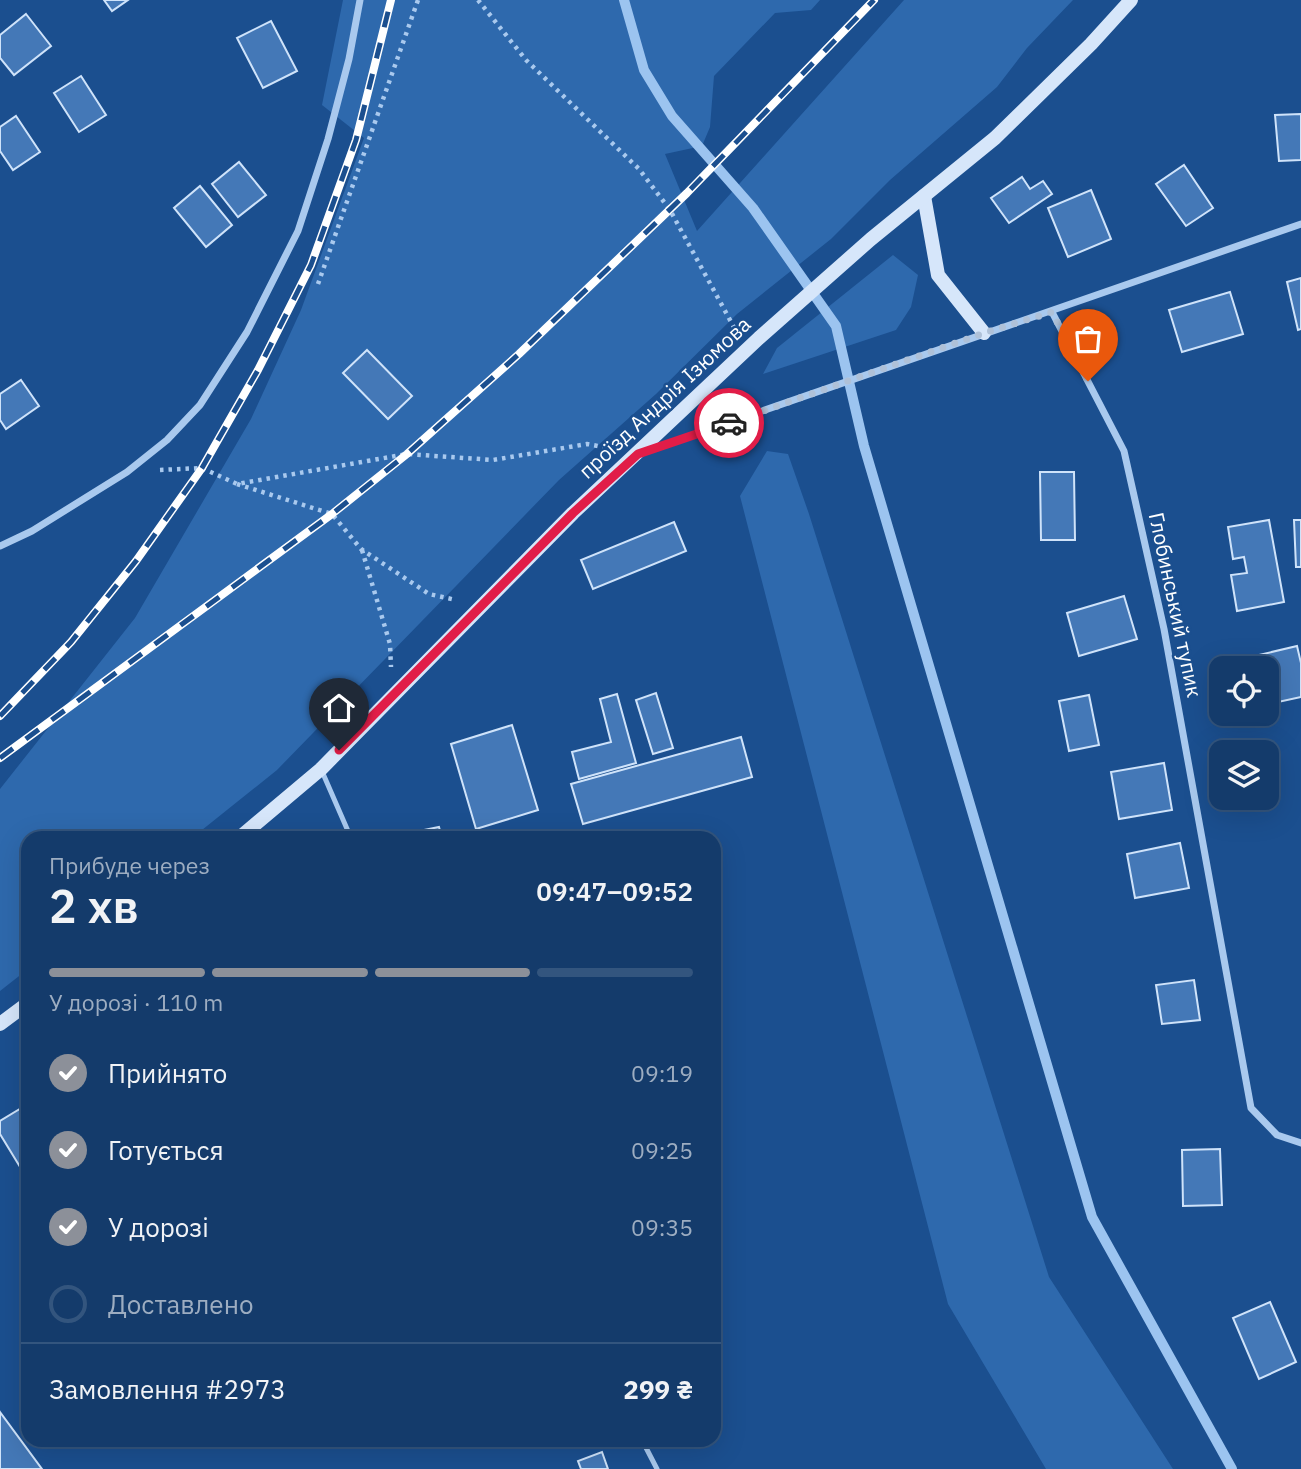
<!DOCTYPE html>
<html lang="uk">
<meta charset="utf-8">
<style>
body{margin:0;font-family:"IBM Plex Sans",sans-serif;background:#214673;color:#f1f3f6;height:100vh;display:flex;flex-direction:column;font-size:26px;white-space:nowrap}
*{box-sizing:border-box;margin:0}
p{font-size:23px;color:#9dadc1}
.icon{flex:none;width:38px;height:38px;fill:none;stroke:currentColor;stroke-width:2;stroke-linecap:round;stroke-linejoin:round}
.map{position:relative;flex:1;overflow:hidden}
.drawer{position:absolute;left:21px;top:831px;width:700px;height:616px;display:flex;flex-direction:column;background:#143b6b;border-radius:21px;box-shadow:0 7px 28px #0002,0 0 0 2px #33557e}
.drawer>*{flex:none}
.buttons{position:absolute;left:1209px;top:656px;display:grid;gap:14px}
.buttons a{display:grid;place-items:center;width:70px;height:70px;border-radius:14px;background:#143b6b;box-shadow:0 7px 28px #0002,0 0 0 2px #33557e;font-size:35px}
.pin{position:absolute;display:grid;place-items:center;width:60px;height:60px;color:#fff;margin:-72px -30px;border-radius:50% 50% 50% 0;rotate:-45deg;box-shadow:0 0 7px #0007}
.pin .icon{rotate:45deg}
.courier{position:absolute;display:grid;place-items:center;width:70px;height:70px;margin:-35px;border:5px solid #e11d48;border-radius:50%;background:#fff;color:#222;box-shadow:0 2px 9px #0007}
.summary em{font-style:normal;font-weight:600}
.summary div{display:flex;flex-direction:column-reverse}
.summary{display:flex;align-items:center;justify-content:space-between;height:119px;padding:0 28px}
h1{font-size:46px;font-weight:600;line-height:52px}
.bar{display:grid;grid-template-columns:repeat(4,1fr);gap:10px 7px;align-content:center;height:84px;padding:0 28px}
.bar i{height:9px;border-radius:5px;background:#33557e}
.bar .current{background:#8c9099}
.bar p{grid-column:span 4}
.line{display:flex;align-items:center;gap:18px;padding:0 28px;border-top:2px solid #33557e}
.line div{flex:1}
ol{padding:0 28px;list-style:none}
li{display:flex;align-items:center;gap:21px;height:77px}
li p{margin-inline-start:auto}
li .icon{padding:7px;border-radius:50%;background:#8c9099;color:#fff;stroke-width:4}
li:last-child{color:#9dadc1}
li i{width:38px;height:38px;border:4px solid #33557e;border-radius:50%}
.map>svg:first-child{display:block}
.green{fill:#2e69ad}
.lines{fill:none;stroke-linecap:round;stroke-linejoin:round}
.stream{stroke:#9cc4f0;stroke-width:10}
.building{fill:#4478b7;stroke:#cfe3fa;stroke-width:2}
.path{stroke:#a9c9ee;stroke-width:4.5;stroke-dasharray:3.5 5;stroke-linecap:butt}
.lane{stroke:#a9c9ee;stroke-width:5}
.street{stroke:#a9c9ee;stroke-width:7}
.secondary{stroke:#d6e6fa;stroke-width:14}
.rail-casing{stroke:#fff;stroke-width:8}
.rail{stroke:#1b4f8f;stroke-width:5;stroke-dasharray:16;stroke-linecap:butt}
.done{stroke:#afc1d8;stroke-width:7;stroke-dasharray:0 12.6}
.route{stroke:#e11d48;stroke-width:9}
.labels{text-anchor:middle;stroke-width:5;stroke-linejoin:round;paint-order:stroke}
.street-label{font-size:21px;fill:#fff;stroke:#1b4f8f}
</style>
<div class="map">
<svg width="1301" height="1469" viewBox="0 0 1301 1469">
<rect width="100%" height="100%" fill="#1b4f8f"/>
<g class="green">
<polygon points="343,0 820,0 811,10 775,13 714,76 710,127 702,146 665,154 697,231 904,0 1073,0 1027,48 997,87 890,180 831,239 737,314 656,394 559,480 277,770 192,838 28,838 28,969 0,991 0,789 135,618 251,419 301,310 364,138 322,105"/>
<polygon points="893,255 918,275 911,307 896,330 763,374 777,348"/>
<polygon points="767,451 788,454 809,514 1049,1277 1173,1469 1046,1469 948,1304 740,496"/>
</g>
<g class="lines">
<polyline class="stream" points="624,0 644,70 672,116 753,208 836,326 864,446 1092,1217 1232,1469"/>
</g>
<g class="building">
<polygon points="104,0 128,0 112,11"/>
<polygon points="26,14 51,46 14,75 0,58 0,35"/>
<polygon points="271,21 297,71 263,88 237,38"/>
<polygon points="81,76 106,115 79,132 54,93"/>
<polygon points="1301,114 1301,160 1279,161 1275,115"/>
<polygon points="16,116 40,152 13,170 0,151 0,127"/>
<polygon points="239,162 266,195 238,217 212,184"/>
<polygon points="1184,165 1213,208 1186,226 1156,184"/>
<polygon points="1022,177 1030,189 1043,181 1052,194 1009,223 991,198"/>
<polygon points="200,186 232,225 206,247 174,208"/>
<polygon points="1091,190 1111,239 1068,257 1048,208"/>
<polygon points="1301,278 1301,329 1298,330 1287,282"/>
<polygon points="1230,292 1243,334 1182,352 1169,310"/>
<polygon points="367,350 412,396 388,419 343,373"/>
<polygon points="21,380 39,406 6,429 0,420 0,394"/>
<polygon points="1040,472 1074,472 1075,540 1041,540"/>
<polygon points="1269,520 1284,602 1237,611 1231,575 1247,573 1244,557 1233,559 1228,527"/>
<polygon points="1294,520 1301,520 1301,567 1296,567"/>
<polygon points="674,522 686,551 593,589 581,560"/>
<polygon points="1124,596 1137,639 1079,656 1067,613"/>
<polygon points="1297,646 1301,663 1301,697 1269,704 1267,668 1262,668 1259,655"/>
<polygon points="656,693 673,748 653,754 636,700"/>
<polygon points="617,694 636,763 579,779 572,752 611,742 600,699"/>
<polygon points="1089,695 1099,745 1069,751 1059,701"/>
<polygon points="512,725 538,810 476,829 451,744"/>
<polygon points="741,737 752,777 583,824 571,784"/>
<polygon points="1164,763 1172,810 1119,819 1111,772"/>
<polygon points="439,827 442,838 421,838 419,831"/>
<polygon points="1180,843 1189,888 1135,898 1127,854"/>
<polygon points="1194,980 1200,1020 1162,1024 1156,985"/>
<polygon points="28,1104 28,1180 0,1134 0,1121"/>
<polygon points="1220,1149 1222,1205 1183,1206 1182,1150"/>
<polygon points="1270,1302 1296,1362 1259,1379 1233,1318"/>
<polygon points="0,1412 42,1469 0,1469"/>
<polygon points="602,1452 608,1469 581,1469 578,1461"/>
</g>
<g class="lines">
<g class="path">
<polyline points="478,0 526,60 639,169 670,210 736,331"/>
<polyline points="318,284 418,0"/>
<polyline points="160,470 202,468 237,484 407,454 493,460 587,444 609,448"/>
<polyline points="237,484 332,514 361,549 429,594 456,600"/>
<polyline points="362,550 390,644 391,667"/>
</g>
<g class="lane">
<polyline points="321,769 351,838"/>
<polyline points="642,1440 657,1469"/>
</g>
<g class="street">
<polyline points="1052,312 1124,451 1164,629 1251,1108 1277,1135 1301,1143"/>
<polyline points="644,452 1301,224"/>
<polyline points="0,546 32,531 127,472 167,440 200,405 247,332 298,231 328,139 349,59 360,0"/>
</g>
<g class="secondary">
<polyline points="924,196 938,275 984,333"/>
<polyline points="239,838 321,769 573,513 759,338 871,239 995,138 1091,44 1131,0"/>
<polyline points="0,1024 28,1003"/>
</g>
<defs>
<g id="rail">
<polyline points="0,716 71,642 136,561 202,468 258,370 311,265 356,140 391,0"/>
<polyline points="0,758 332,514 407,454 519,354 687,193 874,0"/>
</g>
</defs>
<use href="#rail" class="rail-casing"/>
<use href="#rail" class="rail"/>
</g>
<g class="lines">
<polyline class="done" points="729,423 984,333 1052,312 1088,381"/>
<polyline class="route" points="339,750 573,513 638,454 729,423"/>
</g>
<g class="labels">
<g class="street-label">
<text transform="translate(665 398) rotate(-43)" y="7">проїзд Андрія Ізюмова</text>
<text transform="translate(1175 605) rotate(78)" y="7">Глобинський тупик</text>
</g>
</g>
</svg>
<div class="buttons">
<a><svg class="icon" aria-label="locate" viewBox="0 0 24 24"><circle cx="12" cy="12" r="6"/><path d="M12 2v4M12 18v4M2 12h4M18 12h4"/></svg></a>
<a><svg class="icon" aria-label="layers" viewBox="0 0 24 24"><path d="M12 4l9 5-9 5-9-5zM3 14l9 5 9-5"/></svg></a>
</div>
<div class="pin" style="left:1088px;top:381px;background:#ea580c"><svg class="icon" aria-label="bag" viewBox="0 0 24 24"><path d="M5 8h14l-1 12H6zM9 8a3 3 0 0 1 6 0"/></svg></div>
<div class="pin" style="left:339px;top:750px;background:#1f2937"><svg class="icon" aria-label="home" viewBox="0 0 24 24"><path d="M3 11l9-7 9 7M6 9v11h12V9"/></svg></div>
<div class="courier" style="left:729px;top:423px"><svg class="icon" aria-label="car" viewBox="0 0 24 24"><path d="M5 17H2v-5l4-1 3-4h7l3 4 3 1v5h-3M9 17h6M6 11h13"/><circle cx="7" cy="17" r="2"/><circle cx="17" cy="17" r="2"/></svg></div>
<section class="drawer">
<div class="summary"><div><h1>2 хв</h1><p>Прибуде через</p></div><em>09:47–09:52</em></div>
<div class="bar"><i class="current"></i><i class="current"></i><i class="current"></i><i></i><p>У дорозі · 110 m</p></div>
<ol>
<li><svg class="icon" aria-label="check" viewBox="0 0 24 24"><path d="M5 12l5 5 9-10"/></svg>Прийнято<p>09:19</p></li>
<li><svg class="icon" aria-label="check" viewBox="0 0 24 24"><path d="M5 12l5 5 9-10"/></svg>Готується<p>09:25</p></li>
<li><svg class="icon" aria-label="check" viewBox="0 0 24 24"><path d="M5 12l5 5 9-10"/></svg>У дорозі<p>09:35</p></li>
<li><i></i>Доставлено</li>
</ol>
<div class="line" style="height:91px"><div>Замовлення #2973</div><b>299 ₴</b></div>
</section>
</div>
